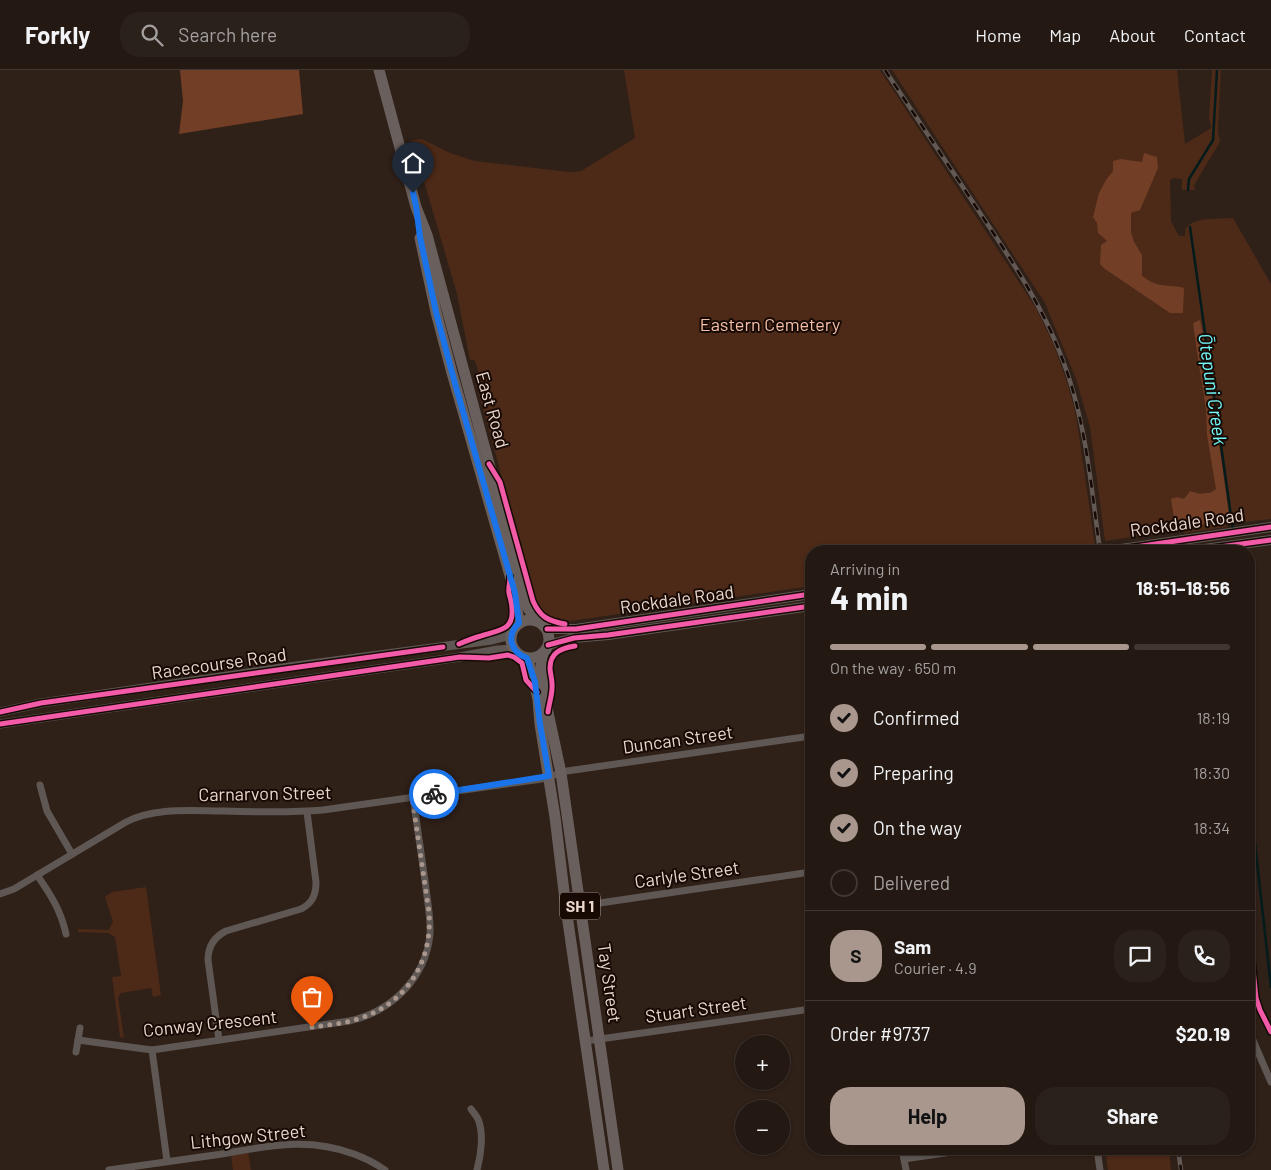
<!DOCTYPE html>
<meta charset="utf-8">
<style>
body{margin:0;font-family:Barlow,sans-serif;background:#2b211b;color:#f1f3f6;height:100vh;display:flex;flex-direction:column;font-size:19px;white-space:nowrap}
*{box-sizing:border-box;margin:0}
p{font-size:16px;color:#a3a09f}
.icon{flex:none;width:28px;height:28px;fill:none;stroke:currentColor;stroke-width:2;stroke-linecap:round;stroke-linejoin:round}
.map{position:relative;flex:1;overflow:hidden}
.sheet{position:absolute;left:805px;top:475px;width:450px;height:610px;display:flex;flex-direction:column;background:#231812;border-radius:20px;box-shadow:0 1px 4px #0004,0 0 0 1px #403732}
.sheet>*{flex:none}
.buttons{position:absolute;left:735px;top:965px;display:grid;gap:10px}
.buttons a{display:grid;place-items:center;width:55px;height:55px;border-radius:50%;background:#231812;box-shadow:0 1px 4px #0004,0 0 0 1px #403732;font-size:25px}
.pin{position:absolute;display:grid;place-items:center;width:42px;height:42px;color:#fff;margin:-51px -21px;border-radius:50% 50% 50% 0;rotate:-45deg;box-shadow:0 0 5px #0007}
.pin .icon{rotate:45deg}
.courier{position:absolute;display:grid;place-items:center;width:50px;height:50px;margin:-25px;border:4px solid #1a73e8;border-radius:50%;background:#fff;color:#222;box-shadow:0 1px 6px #0007}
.overview em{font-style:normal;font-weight:700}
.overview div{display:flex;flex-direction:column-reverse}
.overview{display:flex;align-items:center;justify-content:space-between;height:85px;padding:0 25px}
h1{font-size:32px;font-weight:700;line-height:38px}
.bar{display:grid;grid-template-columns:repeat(4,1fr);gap:8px 5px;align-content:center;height:60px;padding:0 25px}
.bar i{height:6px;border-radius:4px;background:#403732}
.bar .on{background:#a9978e}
.bar p{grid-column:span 4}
.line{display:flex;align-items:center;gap:12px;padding:0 25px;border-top:1px solid #403732}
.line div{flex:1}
.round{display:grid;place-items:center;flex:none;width:52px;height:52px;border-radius:20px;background:#2b211b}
ol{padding:0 25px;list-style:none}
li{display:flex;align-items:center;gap:15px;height:55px}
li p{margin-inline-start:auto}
li .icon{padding:5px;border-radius:50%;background:#a9978e;color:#111;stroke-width:4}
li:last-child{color:#a3a09f}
li i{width:28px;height:28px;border:2px solid #403732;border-radius:50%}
.primary-button{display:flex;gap:10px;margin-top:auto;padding:10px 25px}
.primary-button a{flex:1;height:58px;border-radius:20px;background:#a9978e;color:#111;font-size:20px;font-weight:700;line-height:58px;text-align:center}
.primary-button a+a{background:#2b211b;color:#f1f3f6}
header{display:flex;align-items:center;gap:30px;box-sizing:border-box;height:70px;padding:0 25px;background:#231812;border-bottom:1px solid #403732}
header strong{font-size:24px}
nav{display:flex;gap:28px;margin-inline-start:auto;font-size:18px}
.search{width:350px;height:45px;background:#2b211b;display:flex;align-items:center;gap:12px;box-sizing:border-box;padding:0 18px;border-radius:20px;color:#a3a09f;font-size:19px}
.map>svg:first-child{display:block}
.green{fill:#4d2917}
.forest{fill:#723e26}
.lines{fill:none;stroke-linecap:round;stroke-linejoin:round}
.stream{stroke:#041b1b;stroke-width:2.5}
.minor{stroke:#5e5753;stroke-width:7}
.tertiary{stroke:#5e5753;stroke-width:9}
.secondary{stroke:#625a56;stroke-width:10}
.trunk{stroke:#695f5c;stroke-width:11}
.rail-casing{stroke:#625854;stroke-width:4.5}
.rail{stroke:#170a05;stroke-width:2.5;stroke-dasharray:8;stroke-linecap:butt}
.cycleway-casing{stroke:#170a05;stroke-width:8}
.cycleway{stroke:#f35aa7;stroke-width:5}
.done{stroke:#a9978e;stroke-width:5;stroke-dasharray:0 9}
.route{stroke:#1a73e8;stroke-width:6}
.labels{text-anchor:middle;stroke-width:4;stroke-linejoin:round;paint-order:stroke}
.shield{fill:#170a05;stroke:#ab9a92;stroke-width:1}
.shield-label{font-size:16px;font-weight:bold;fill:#ebd7ce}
.park-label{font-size:18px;fill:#f6c0a7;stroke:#170a05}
.street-label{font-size:18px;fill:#ebd7ce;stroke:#170a05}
.water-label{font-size:19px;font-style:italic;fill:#73fafa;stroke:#170a05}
</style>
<header>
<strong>Forkly</strong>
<div class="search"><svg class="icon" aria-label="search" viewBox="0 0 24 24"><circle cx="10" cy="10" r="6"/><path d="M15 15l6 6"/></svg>Search here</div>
<nav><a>Home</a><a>Map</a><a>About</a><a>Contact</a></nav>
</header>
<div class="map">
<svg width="1271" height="1100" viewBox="0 0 1271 1100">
<rect width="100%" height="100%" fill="#2f2018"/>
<g class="green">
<path d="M624,0H880L1036,238L1054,275L1068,315L1076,345L1095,475L1051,481H811V516L571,551C551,549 548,553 537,533L516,459L517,457L515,452L514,451L476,313L479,311C479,302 478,298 474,290H470L457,224L412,70L422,69L450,83L475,91L569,102L581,101L635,68Z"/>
<path d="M892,0H1177L1185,74L1211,58L1209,47L1212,0H1221L1218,61L1220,72L1194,115L1195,120H1182V109L1174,108L1170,110L1171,151L1179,166H1185C1185,162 1185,157 1189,155C1199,147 1221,149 1233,148L1271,214V449L1226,454L1227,457L1185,463L1179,460L1105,471L1090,357L1076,309L1045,233Z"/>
<polygon points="146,817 161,925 153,927 151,918 121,923 118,927 124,968 120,967 112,907 121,906 115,867 108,863 78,862 78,859 109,860 113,852 105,827 112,822"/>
<polygon points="1105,1079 1169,1079 1171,1100 1108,1100"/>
<polygon points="248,1082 251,1100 233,1100 231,1084"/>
</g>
<g class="forest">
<polygon points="180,0 299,0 303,44 179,64 183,31"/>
<path d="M1144,83L1157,87L1158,98L1140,140L1131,143V162L1134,172L1142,185V206C1146,208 1150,212 1154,213C1164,217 1174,215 1184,218L1183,243H1170L1105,199L1100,194L1101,175L1107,171L1098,163L1097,153L1093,147L1099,123L1106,110L1113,101V91L1121,89L1142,92Z"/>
<polygon points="1200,250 1205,273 1230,452 1189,456 1174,448 1171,429 1177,427 1184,429 1190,421 1200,424 1205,423 1210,423 1216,419 1207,365 1206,339 1197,282 1193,253"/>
</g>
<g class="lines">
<g class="stream">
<polyline points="1188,120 1189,109 1213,70 1217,0"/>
<polyline points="1190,157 1233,460"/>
<polyline points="1249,720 1271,917"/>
</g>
<g class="minor">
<polyline points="1176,471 1181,481"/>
<polyline points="40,715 47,741 72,784"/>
<path d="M37,805C51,825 61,841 66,864"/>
<path d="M0,824L14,819L126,752C155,737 192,741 223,741C257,742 290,743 323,740L542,709L567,701L811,666"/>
<polyline points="566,838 811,802"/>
<polyline points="1249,961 1271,1012"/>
<path d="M78,970L152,980L349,951C391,942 426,908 430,864C431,847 427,829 425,811C421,783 417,755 413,727"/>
<path d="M219,970L208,890C208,877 214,867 226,861L301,839C313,833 316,824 316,812L307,742"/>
<polyline points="586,971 811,939"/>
<polyline points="152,980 167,1091"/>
<polyline points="76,982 80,958"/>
<path d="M471,1039C473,1042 476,1045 478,1049C484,1063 481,1085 477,1100"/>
<polyline points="902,1079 906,1100"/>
<polyline points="1097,1079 1100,1100"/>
<polyline points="904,1089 972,1079"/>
<path d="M109,1100C145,1095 180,1090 215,1085C265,1077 305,1066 354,1084C365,1088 375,1093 385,1100"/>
</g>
<g class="tertiary">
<polyline points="0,642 41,633 289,597 492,570 504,567 512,562"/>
<polyline points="0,654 460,587 497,580 515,579"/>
</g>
<g class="secondary">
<polyline points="1108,481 1271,457"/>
<polyline points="1190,481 1271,470"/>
<polyline points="547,559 576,559 811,524"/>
<polyline points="548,575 574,568 608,565 811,536"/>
</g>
<g class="trunk">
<polyline points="379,0 416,137 427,165 507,460 523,526 528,538 537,551"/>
<polyline points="420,168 436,242 452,303 515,523 519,553"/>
<circle cx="530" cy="569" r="19"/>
<polyline points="543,583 541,596 544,624 561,703 618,1100"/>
<polyline points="527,588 533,606 538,630 540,654 555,747 566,838 604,1100"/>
</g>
<defs>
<g id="rail">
<path d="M885,0C917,49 950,97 982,146C1012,191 1043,237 1062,288C1086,350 1091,416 1100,481"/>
<polyline points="1178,1079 1181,1100"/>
</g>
</defs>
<use href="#rail" class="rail-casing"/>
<use href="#rail" class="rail"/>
<defs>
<g id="cycleway">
<path d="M489,394L500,412L533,531C540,547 548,551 565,554"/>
<polyline points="1108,481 1271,457"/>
<polyline points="1190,481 1271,470"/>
<polyline points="547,559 576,559 811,524"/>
<path d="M459,574C466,571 473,568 481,566C496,560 514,562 512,539C512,533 510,528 509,523C508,518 510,513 510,507"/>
<polyline points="548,575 574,568 608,565 811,536"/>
<polyline points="0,642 41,633 443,577"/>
<path d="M548,642C549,633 553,623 552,614C552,608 550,603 550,598C550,582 562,578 575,576"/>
<polyline points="0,654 460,587 489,588 508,585 514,587 522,593 526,610 537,622"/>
<polyline points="1249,861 1256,928 1260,940 1271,962"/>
</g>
</defs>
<use href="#cycleway" class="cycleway-casing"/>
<use href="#cycleway" class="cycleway"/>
</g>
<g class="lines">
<path class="done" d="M312,957C327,955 343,954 358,949C406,934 433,892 429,842L412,727L434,724"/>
<path class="route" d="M413,123L416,136L420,167L436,242L454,310L515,523L519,553C506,565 510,582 527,588L535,612L540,654L549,706L434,724"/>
</g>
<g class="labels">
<rect class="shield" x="560" y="822.5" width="40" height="27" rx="4"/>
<g class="shield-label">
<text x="580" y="842">SH 1</text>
</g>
<g class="park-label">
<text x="770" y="261">Eastern Cemetery</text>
</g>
<g class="street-label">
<text transform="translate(492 340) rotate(74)" y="6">East Road</text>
<text transform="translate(1187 453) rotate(-8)" y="6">Rockdale Road</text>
<text transform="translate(677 530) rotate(-8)" y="6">Rockdale Road</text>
<text transform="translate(219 594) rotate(-8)" y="6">Racecourse Road</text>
<text transform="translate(678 670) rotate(-8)" y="6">Duncan Street</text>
<text transform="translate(265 724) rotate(-1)" y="6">Carnarvon Street</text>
<text transform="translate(687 805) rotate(-8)" y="6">Carlyle Street</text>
<text transform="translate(609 913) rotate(82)" y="6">Tay Street</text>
<text transform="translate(696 940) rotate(-8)" y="6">Stuart Street</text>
<text transform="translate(210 954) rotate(-6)" y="6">Conway Crescent</text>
<text transform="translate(248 1067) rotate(-6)" y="6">Lithgow Street</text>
</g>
<g class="water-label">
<text transform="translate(1213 319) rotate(82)" y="7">Ōtepuni Creek</text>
</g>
</g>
</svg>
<div class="buttons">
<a>+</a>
<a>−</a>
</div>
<div class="pin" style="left:312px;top:957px;background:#ea580c"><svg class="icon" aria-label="bag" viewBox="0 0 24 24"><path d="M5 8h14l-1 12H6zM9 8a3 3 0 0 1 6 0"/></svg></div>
<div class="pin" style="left:413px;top:123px;background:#1f2937"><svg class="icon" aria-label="home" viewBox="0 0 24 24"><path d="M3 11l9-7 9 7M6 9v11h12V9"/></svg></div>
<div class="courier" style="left:434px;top:724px"><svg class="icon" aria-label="bike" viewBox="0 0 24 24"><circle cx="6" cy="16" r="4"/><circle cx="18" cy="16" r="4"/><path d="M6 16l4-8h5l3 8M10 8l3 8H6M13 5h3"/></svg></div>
<section class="sheet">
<div class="overview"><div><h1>4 min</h1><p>Arriving in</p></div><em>18:51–18:56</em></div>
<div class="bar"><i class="on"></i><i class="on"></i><i class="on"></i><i></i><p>On the way · 650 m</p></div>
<ol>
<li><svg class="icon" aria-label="check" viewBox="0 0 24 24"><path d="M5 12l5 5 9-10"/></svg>Confirmed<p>18:19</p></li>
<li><svg class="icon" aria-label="check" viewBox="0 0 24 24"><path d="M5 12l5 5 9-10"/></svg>Preparing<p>18:30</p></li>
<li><svg class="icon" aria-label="check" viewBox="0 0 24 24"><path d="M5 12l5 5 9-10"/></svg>On the way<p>18:34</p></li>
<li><i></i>Delivered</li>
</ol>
<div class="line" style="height:90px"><b class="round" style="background:#a9978e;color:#111">S</b><div><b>Sam</b><p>Courier · 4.9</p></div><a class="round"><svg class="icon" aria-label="chat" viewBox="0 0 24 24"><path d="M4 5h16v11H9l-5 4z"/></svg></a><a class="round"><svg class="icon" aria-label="phone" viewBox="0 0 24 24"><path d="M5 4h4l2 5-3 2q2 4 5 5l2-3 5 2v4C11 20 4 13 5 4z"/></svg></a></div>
<div class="line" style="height:65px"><div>Order #9737</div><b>$20.19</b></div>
<div class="primary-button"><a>Help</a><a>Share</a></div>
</section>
</div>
